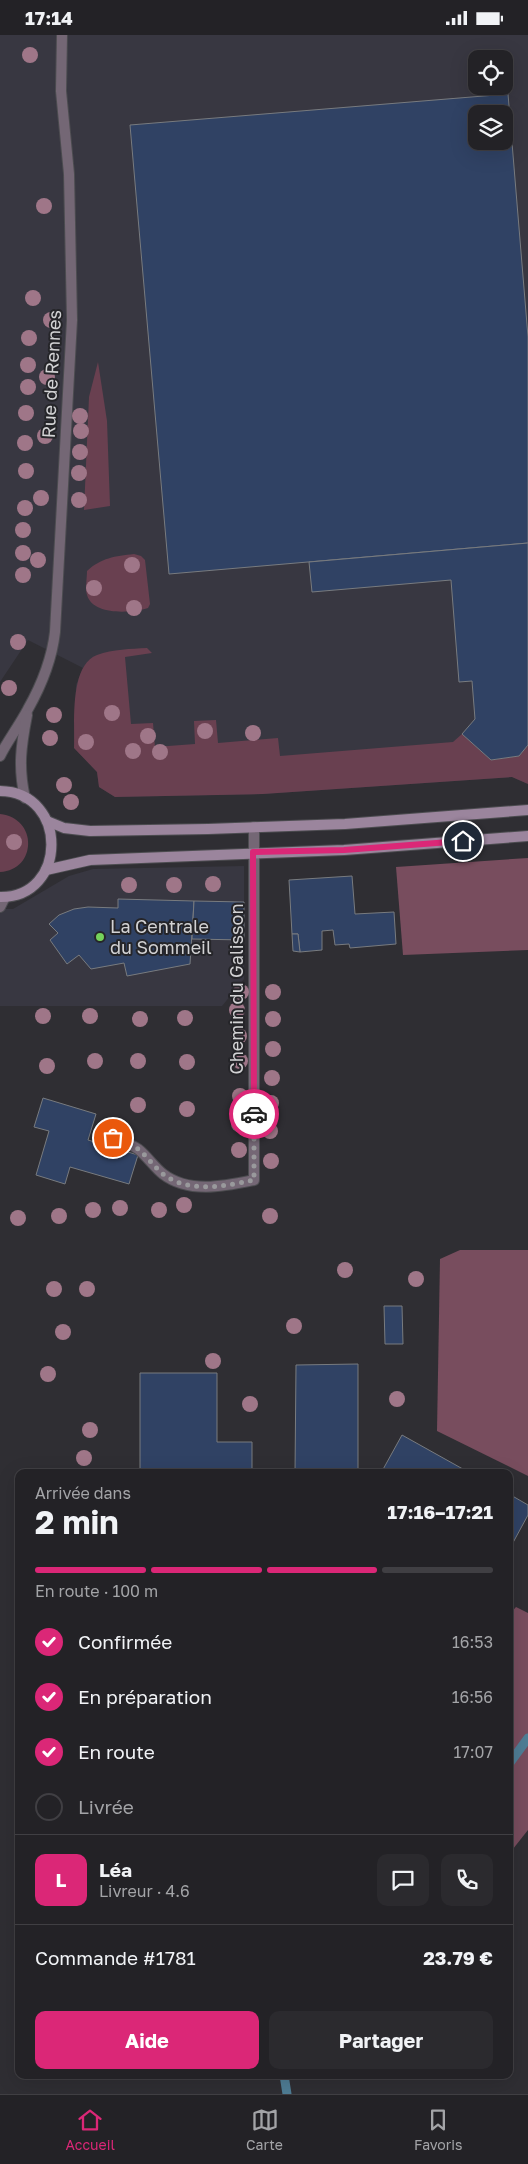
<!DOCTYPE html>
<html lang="fr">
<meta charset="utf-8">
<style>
body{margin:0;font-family:"Golos Text",sans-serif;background:#2b2a2e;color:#f1f3f6;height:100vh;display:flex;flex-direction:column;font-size:19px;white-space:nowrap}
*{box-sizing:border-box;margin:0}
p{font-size:16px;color:#a3a4a7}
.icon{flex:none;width:28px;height:28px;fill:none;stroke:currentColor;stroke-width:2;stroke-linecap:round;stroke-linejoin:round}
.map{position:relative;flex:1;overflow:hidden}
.details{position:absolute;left:15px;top:1434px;width:498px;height:610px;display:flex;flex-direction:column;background:#232226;border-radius:10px;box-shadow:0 5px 20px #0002,0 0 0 1px #403f43}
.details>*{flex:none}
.fabs{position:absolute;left:468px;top:15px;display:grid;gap:10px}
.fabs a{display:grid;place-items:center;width:45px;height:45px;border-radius:10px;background:#232226;box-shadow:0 5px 20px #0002,0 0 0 1px #403f43;font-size:25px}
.pin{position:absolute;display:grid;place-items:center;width:42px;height:42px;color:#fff;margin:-21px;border:2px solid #fff;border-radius:50%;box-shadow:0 1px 5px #0007}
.courier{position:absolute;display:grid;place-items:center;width:50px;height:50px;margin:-25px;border:4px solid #db2777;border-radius:50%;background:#fff;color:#222;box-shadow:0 1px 6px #0007}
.head em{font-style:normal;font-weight:700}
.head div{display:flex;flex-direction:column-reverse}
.head{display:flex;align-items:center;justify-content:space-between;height:85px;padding:0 20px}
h1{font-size:32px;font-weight:700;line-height:38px}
.bar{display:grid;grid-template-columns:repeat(4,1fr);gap:8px 5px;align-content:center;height:60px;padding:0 20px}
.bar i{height:6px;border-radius:4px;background:#403f43}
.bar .active{background:#db2777}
.bar p{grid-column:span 4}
.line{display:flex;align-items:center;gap:12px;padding:0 20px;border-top:1px solid #403f43}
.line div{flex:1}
.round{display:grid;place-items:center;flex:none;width:52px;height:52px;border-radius:10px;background:#2b2a2e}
ol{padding:0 20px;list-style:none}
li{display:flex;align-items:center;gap:15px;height:55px}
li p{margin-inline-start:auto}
li .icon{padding:5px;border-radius:50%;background:#db2777;color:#fff;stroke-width:4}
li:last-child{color:#a3a4a7}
li i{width:28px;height:28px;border:2px solid #403f43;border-radius:50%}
.button{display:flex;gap:10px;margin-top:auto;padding:10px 20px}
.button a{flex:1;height:58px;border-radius:10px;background:#db2777;color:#fff;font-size:20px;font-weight:700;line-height:58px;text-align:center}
.button a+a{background:#2b2a2e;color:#f1f3f6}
.status{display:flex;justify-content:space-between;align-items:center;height:35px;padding:0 25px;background:#232226;direction:ltr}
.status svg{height:14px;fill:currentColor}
.menu{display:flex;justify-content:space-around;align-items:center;height:70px;border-top:1px solid #403f43;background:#232226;font-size:14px;color:#a3a4a7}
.menu a{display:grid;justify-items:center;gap:2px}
.menu .active{color:#db2777}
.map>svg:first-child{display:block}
.built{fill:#383741;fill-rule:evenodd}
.green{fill:#694050}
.forest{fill:#784d5e}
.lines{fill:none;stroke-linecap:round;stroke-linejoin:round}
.stream{stroke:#4f7d95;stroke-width:9}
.building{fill:#304264;stroke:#787b7f;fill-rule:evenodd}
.service-casing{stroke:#4c4c50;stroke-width:12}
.tertiary-casing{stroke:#4c4c50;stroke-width:12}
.secondary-casing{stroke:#4c4c50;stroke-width:12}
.service{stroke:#746775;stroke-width:10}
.tertiary{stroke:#746775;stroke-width:10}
.secondary{stroke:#9b859d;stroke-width:10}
.tree{fill:#9f7688}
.done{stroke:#99999c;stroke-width:5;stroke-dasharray:0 9}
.route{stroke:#db2777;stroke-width:6}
.poi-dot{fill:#75d25b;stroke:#252529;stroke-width:2}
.labels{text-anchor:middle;stroke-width:4;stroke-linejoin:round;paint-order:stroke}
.street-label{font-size:18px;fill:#d2d2d4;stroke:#252529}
.poi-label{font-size:18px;fill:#d2d2d4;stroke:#252529;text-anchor:start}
</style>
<div class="status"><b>17:14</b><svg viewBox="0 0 49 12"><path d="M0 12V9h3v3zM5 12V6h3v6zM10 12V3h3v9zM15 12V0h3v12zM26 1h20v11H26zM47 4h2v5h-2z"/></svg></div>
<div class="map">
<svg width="528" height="2059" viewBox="0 0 528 2059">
<rect width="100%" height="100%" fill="#2f2e33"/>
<g class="built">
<path d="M0,0H528V749L512,742L263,759L115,762L99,752L97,737L74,713L76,650L83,633L28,605L0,647ZM476,24H504V51H476ZM476,79H504V106H476Z"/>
<polygon points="244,831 244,944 222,971 0,971 0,874 13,874 69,841 93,834"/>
</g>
<g class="green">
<polygon points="98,327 107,386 110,471 84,475 89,362"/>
<path d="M134,519L141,521L145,525L150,569L148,573C132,578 93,581 87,560C85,554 87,543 87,536C101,523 115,521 134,519Z"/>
<path d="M147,613L152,618L125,622L131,689L153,688L155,712L195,709L194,686L216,685L218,708L278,703L280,721L453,707L462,699L491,725L519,721L528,710V749L512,742L263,759L115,762L99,752L97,737L74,713C75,688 69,631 97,620C113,614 131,614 147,613Z"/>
<path d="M0,779C38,783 37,835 0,837Z"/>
</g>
<g class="forest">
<polygon points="528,823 528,915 403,920 396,832"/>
<polygon points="460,1215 528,1215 528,1441 437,1396 440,1224"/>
<polygon points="516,1572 528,1578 528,1795 509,1819 509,1580"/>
</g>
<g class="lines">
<g class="stream">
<polyline points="509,1729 528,1703"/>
<polyline points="284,2040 287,2059"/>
</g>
</g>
<g class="building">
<path d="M508,59L528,302V508L169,539L130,90ZM476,79H504V106H476Z"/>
<polygon points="528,508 528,710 519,721 491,725 462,699 475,684 472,646 459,647 451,545 312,557 309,527"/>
<polygon points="352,841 355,879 394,877 396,909 350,913 349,909 335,910 333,895 322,896 322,915 300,917 298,899 292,899 289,845"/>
<polygon points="118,864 194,866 190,929 127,941 124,928 91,934 79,920 67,929 50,905 58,898 49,889 59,880 74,874 88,872 118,873"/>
<polygon points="194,866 244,867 244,905 192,904"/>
<polygon points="292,899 298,899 300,917 293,916"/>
<polygon points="43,1063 96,1079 88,1105 138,1120 129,1149 70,1132 65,1149 36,1140 49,1096 34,1092"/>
<polygon points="384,1271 402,1271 403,1309 385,1309"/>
<polygon points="358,1329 358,1438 295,1438 296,1330"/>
<polygon points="140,1338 217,1338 217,1407 252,1407 252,1438 140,1438"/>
<polygon points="402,1400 470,1438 381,1438"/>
<polygon points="509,1459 528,1470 528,1480 509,1515"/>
</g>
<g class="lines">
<defs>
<path id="service" d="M113,1103C121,1106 130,1109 138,1114C147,1121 154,1132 163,1139C189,1159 225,1151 254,1145V792"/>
<g id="tertiary">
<path d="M0,721C8,705 19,691 28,674C41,651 52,623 55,597L72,285L69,139L61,56L62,0"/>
<path d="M25,763C18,732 21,711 27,680"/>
<polyline points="0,872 5,862"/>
</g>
<g id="secondary">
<path d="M0,756C69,757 68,863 0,862"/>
<polyline points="47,786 64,793 90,796 208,794 345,789 528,775"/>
<polyline points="46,835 90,825 344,815 528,801"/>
</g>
</defs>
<use href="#service" class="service-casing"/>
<use href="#tertiary" class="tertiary-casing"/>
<use href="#secondary" class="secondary-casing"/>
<use href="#service" class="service"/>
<use href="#tertiary" class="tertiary"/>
<use href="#secondary" class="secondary"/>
</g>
<g class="tree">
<circle cx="30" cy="20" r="8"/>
<circle cx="44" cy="171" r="8"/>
<circle cx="33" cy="263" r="8"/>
<circle cx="51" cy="285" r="8"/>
<circle cx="29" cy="303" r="8"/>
<circle cx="28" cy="330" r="8"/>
<circle cx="47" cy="342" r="8"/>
<circle cx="28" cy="352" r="8"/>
<circle cx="26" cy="378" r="8"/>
<circle cx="80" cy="381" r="8"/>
<circle cx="81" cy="396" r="8"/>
<circle cx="45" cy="401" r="8"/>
<circle cx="25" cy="408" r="8"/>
<circle cx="80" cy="417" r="8"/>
<circle cx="26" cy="436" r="8"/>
<circle cx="79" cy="438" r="8"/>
<circle cx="41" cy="463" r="8"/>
<circle cx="79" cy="465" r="8"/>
<circle cx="25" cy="473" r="8"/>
<circle cx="23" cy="495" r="8"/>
<circle cx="23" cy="518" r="8"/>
<circle cx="38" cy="525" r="8"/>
<circle cx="132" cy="530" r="8"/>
<circle cx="23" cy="540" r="8"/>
<circle cx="94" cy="553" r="8"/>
<circle cx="134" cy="573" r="8"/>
<circle cx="18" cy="607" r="8"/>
<circle cx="9" cy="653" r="8"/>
<circle cx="112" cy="678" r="8"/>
<circle cx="54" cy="680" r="8"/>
<circle cx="205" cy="696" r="8"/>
<circle cx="253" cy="698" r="8"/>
<circle cx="148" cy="701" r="8"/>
<circle cx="50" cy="703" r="8"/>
<circle cx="86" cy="707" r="8"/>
<circle cx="133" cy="716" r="8"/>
<circle cx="160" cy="717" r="8"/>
<circle cx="64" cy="750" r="8"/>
<circle cx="71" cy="767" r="8"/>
<circle cx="14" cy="807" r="8"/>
<circle cx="213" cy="849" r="8"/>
<circle cx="129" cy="850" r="8"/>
<circle cx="174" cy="850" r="8"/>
<circle cx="241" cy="957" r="8"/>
<circle cx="273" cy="957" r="8"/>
<circle cx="237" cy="975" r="8"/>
<circle cx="43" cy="981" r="8"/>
<circle cx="90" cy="981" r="8"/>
<circle cx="185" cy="983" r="8"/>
<circle cx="140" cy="984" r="8"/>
<circle cx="273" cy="984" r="8"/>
<circle cx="239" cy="1001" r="8"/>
<circle cx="273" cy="1014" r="8"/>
<circle cx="95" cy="1026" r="8"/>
<circle cx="138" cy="1026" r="8"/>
<circle cx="240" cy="1026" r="8"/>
<circle cx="187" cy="1027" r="8"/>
<circle cx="47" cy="1031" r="8"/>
<circle cx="272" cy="1043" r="8"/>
<circle cx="240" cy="1061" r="8"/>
<circle cx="271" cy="1068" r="8"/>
<circle cx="138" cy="1070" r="8"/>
<circle cx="187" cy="1074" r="8"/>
<circle cx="239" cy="1089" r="8"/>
<circle cx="270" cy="1096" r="8"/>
<circle cx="239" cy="1115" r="8"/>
<circle cx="271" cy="1126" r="8"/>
<circle cx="184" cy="1170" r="8"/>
<circle cx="120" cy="1173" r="8"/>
<circle cx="93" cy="1175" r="8"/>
<circle cx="159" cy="1175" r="8"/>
<circle cx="59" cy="1181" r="8"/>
<circle cx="270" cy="1181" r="8"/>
<circle cx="18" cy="1183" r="8"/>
<circle cx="345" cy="1235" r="8"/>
<circle cx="416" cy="1244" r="8"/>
<circle cx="54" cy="1254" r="8"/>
<circle cx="87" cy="1254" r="8"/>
<circle cx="294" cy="1291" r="8"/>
<circle cx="63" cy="1297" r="8"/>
<circle cx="213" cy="1326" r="8"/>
<circle cx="48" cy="1339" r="8"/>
<circle cx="397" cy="1364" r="8"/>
<circle cx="250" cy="1369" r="8"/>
<circle cx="90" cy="1395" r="8"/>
<circle cx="84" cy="1423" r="8"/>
</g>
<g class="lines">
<path class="done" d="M113,1103C121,1106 130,1109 138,1114C147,1121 154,1132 163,1139C189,1159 225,1151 254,1145V1079"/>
<polyline class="route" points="254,1079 253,817 344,815 463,806"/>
</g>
<circle class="poi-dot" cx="100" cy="902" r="5"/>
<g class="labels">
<g class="street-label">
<text transform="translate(52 339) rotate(-87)" y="6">Rue de Rennes</text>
<text transform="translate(237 954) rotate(-90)" y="6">Chemin du Galisson</text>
</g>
<g class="poi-label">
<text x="110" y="898">La Centrale<tspan x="110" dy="21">du Sommeil</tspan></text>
</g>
</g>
</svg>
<div class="fabs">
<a><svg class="icon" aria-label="locate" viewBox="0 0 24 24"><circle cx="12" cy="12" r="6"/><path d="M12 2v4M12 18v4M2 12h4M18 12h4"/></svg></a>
<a><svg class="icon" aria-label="layers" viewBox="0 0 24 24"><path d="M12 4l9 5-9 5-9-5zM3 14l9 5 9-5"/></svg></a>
</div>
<div class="pin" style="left:113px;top:1103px;background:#ea580c"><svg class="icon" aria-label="bag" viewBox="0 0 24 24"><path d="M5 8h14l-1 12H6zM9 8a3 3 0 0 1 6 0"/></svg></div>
<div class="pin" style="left:463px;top:806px;background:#1f2937"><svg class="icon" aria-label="home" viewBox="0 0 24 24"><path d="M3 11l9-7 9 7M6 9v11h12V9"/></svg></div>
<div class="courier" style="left:254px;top:1079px"><svg class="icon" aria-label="car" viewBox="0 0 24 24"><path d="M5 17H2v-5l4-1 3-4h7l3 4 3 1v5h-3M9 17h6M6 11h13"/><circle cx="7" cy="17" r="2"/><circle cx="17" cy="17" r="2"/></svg></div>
<section class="details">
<div class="head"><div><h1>2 min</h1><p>Arrivée dans</p></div><em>17:16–17:21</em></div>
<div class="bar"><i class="active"></i><i class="active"></i><i class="active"></i><i></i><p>En route · 100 m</p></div>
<ol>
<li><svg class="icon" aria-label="check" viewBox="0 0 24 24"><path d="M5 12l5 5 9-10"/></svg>Confirmée<p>16:53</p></li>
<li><svg class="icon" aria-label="check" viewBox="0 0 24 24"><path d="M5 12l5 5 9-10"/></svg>En préparation<p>16:56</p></li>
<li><svg class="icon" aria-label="check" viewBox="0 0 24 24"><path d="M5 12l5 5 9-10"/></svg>En route<p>17:07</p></li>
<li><i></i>Livrée</li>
</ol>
<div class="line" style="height:90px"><b class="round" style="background:#db2777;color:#fff">L</b><div><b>Léa</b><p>Livreur · 4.6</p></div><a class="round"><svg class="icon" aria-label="chat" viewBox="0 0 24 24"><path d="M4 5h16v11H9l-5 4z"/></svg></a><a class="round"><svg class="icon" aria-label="phone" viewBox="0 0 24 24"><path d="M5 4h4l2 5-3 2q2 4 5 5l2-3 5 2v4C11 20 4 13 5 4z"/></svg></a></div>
<div class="line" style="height:65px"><div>Commande #1781</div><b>23.79 €</b></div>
<div class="button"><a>Aide</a><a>Partager</a></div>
</section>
</div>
<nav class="menu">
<a class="active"><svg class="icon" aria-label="home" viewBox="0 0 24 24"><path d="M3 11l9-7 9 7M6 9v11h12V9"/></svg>Accueil</a>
<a><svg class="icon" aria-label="map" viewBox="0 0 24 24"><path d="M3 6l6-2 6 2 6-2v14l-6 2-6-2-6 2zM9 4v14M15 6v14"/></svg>Carte</a>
<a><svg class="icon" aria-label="saved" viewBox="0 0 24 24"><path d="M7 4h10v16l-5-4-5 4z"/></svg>Favoris</a>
</nav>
